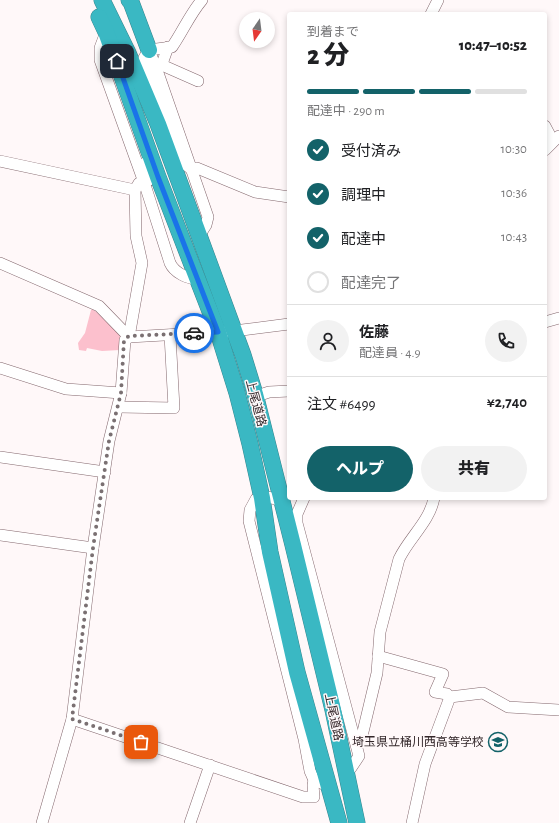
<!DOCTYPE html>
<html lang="ja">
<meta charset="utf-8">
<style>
body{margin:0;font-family:"Alegreya Sans","Noto Sans JP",sans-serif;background:#f2f2f2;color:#202124;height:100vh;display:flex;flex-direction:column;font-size:15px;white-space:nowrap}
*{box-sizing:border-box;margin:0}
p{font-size:13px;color:#757577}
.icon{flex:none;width:22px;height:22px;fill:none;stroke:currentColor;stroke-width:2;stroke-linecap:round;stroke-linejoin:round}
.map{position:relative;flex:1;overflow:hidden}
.sheet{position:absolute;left:287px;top:12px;width:260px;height:488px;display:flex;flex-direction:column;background:#fff;border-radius:4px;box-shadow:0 2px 6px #0003}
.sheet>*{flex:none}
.needle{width:26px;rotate:194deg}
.buttons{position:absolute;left:239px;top:12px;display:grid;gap:8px}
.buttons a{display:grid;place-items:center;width:36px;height:36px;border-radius:50%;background:#fff;box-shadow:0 2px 6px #0003;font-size:20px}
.pin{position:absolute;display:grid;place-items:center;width:34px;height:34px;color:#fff;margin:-17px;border-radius:8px;box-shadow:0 2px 6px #0006}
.courier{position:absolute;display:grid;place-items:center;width:40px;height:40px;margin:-20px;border:3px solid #1a73e8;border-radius:50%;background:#fff;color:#222;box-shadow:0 1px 5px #0007}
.headline em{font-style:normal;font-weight:800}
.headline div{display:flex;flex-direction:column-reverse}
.headline{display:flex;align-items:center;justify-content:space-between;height:68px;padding:0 20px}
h1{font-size:26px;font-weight:800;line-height:30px}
.bar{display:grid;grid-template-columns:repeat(4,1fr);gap:6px 4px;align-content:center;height:48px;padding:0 20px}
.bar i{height:5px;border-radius:3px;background:#e0e0e0}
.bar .on{background:#136269}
.bar p{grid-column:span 4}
.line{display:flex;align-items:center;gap:10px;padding:0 20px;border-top:1px solid #e0e0e0}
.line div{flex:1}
.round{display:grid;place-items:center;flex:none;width:42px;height:42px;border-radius:21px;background:#f2f2f2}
ol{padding:0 20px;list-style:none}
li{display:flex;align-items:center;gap:12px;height:44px}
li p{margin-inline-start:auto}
li .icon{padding:4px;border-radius:50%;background:#136269;color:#fff;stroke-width:4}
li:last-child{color:#757577}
li i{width:22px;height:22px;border:2px solid #e0e0e0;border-radius:50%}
.primary-button{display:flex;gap:8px;margin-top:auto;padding:8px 20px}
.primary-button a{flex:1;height:46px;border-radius:24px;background:#136269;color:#fff;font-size:16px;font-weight:800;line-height:46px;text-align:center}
.primary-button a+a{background:#f2f2f2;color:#202124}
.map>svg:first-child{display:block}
.green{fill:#fcc0cd}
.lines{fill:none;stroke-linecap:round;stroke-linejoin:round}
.minor-casing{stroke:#84686e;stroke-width:12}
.highway-casing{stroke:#38858d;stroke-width:17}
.minor{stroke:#fff;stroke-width:11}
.highway{stroke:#3ab8c3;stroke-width:16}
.done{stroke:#7a7072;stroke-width:4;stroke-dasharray:0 7.2}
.route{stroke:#1a73e8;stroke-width:5}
.labels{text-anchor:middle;stroke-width:3;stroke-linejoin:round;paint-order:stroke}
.street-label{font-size:12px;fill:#33272a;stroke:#fff8f9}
.poi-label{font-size:12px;fill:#33272a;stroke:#fff8f9;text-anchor:end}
</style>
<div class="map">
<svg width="559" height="823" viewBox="0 0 559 823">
<rect width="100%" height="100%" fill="#fff8f9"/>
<polygon class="green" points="93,309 120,333 120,350 102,351 87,348 86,351 79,350 78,343 85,333 91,310"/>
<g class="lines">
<defs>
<g id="minor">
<polyline points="431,14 438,0"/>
<path d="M106,32L100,48V60L146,188L170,263C174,272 188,280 197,278"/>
<polyline points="168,47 163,61 164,66 198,81"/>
<polyline points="149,50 144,58 181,161 191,169 197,168 255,192 289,197"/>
<polyline points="545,126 553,141"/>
<polyline points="545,150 559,136"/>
<polyline points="0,161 135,190"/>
<path d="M199,236L206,225L208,217L157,70L149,50L172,47C183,31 190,14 202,0"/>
<polyline points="0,263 99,306 129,337 234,331 289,324"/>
<polyline points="545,322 559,318"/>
<polyline points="0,368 66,389 121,393"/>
<polyline points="260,395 269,392 289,391"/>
<polyline points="119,407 174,408 170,335"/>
<polyline points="0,457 105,472"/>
<polyline points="304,498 297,514 297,523 359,756 351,768 346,772"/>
<path d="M283,502C274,498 265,495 256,499L250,510L249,521L304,739L310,771L314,780L328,786"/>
<polyline points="0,535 93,548"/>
<polyline points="378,656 443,674 435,692 447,694 450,697"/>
<polyline points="72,719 303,797 314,797 313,785 314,780"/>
<path d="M355,740L362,736L377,673L380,632L399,559C409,538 430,521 434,498"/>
<polyline points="42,823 72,719 93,548 109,441 121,393 125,340 129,337 142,263 136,236 135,190 139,183 148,181 150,176 145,163"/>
<polyline points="190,823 210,765"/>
<polyline points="412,823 425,764 450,697 483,693 508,707 559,710"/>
</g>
<g id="highway">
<polyline points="102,0 128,53 158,124 243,355 255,394 293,545 333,710 357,823"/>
<polyline points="129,0 131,2 149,50"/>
<polyline points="99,17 106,32 158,177 218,332 237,393 250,444 262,498 270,552 297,672 339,823"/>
</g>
</defs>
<use href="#minor" class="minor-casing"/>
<use href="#highway" class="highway-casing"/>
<use href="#minor" class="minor"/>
<use href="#highway" class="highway"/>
</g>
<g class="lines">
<polyline class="done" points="141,742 72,719 93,548 109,441 121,393 124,340 129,336 194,333"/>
<polyline class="route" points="117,61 158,177 218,332 194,333"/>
</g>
<defs>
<symbol id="school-ring" viewBox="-11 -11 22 22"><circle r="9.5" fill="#fff8f9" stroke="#136269" stroke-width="1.5"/><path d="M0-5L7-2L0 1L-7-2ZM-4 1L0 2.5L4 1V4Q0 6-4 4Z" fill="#136269"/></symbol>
</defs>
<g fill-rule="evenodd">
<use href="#school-ring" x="487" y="731" width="22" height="22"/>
</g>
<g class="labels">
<g class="street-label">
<text transform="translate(256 403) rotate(75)" y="4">上尾道路</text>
<text transform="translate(334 717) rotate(78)" y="4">上尾道路</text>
</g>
<g class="poi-label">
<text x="484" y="746">埼玉県立桶川西高等学校</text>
</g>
</g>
</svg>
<div class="buttons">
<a><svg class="needle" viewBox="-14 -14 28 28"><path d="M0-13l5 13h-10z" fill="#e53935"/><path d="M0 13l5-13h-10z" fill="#757577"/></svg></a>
</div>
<div class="pin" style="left:141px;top:742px;background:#ea580c"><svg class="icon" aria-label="bag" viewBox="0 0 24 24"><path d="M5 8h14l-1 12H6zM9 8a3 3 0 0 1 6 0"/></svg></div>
<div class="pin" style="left:117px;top:61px;background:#1f2937"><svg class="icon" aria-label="home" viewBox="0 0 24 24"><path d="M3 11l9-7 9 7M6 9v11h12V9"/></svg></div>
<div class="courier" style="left:194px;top:333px"><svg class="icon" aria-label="car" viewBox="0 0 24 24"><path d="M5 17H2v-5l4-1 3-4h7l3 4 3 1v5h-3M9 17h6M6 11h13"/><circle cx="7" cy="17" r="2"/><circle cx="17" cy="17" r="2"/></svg></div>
<section class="sheet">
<div class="headline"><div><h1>2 分</h1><p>到着まで</p></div><em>10:47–10:52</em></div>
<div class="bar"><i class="on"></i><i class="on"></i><i class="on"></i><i></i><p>配達中 · 290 m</p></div>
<ol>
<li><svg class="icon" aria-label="check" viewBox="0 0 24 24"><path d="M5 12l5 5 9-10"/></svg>受付済み<p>10:30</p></li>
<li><svg class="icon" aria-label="check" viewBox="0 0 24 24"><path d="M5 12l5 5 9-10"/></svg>調理中<p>10:36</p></li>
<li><svg class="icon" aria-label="check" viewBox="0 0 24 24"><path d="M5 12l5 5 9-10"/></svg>配達中<p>10:43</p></li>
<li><i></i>配達完了</li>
</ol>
<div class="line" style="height:72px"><a class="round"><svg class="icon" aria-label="person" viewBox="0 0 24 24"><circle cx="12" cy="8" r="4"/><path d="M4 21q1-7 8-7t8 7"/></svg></a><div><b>佐藤</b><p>配達員 · 4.9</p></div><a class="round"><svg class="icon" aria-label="phone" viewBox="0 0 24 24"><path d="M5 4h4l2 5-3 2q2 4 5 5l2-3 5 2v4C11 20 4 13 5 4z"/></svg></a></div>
<div class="line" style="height:52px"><div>注文 #6499</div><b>¥2,740</b></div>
<div class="primary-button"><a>ヘルプ</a><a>共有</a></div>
</section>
</div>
